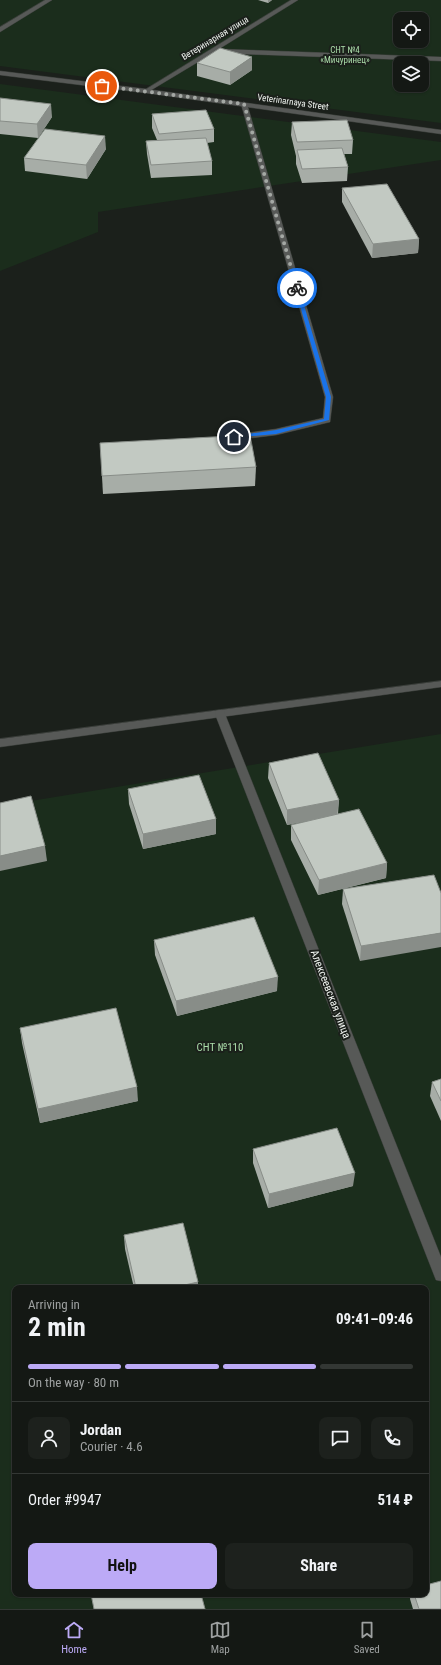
<!DOCTYPE html>
<meta charset="utf-8">
<style>
body{margin:0;font-family:"Roboto Condensed",sans-serif;background:#1d211d;color:#f1f3f6;height:100vh;display:flex;flex-direction:column;font-size:15px;white-space:nowrap}
*{box-sizing:border-box;margin:0}
p{font-size:13px;color:#9da0a0}
.icon{flex:none;width:22px;height:22px;fill:none;stroke:currentColor;stroke-width:2;stroke-linecap:round;stroke-linejoin:round}
.map{position:relative;flex:1;overflow:hidden}
.sheet{position:absolute;left:12px;top:1285px;width:417px;height:312px;display:flex;flex-direction:column;background:#141814;border-radius:8px;box-shadow:0 1px 3px #0004,0 0 0 1px #333734}
.sheet>*{flex:none}
.fabs{position:absolute;left:393px;top:12px;display:grid;gap:8px}
.fabs a{display:grid;place-items:center;width:36px;height:36px;border-radius:8px;background:#141814;box-shadow:0 1px 3px #0004,0 0 0 1px #333734;font-size:20px}
.pin{position:absolute;display:grid;place-items:center;width:34px;height:34px;color:#fff;margin:-17px;border:2px solid #fff;border-radius:50%;box-shadow:0 1px 4px #0007}
.courier{position:absolute;display:grid;place-items:center;width:40px;height:40px;margin:-20px;border:3px solid #1a73e8;border-radius:50%;background:#fff;color:#222;box-shadow:0 1px 5px #0007}
.headline em{font-style:normal;font-weight:700}
.headline div{display:flex;flex-direction:column-reverse}
.headline{display:flex;align-items:center;justify-content:space-between;height:68px;padding:0 16px}
h1{font-size:26px;font-weight:700;line-height:30px}
.bar{display:grid;grid-template-columns:repeat(4,1fr);gap:6px 4px;align-content:center;height:48px;padding:0 16px}
.bar i{height:5px;border-radius:3px;background:#333734}
.bar .active{background:#bcaaf6}
.bar p{grid-column:span 4}
.line{display:flex;align-items:center;gap:10px;padding:0 16px;border-top:1px solid #333734}
.line div{flex:1}
.round{display:grid;place-items:center;flex:none;width:42px;height:42px;border-radius:8px;background:#1d211d}
.primary-button{display:flex;gap:8px;margin-top:auto;padding:8px 16px}
.primary-button a{flex:1;height:46px;border-radius:8px;background:#bcaaf6;color:#111;font-size:16px;font-weight:700;line-height:46px;text-align:center}
.primary-button a+a{background:#1d211d;color:#f1f3f6}
.menu{display:flex;justify-content:space-around;align-items:center;height:56px;border-top:1px solid #333734;background:#141814;font-size:11px;color:#9da0a0}
.menu a{display:grid;justify-items:center;gap:2px}
.menu .active{color:#bcaaf6}
.map>svg:first-child{display:block}
.green{fill:#1b2d1c;fill-rule:evenodd}
.lines{fill:none;stroke-linecap:round;stroke-linejoin:round}
.service-casing{stroke:#393d39;stroke-width:1}
.minor-casing{stroke:#393d39;stroke-width:1}
.service{fill:#575957;fill-rule:evenodd}
.minor{fill:#575957;fill-rule:evenodd}
.wall{fill:#a7ada7}
.shaded-wall{fill:#888d88}
.building{fill:#c2c9c2;stroke:#888d88}
.route{fill:#1a73e8}
.done{stroke:#a4a8a4;stroke-width:4;stroke-dasharray:0 7.2}
.labels{text-anchor:middle;stroke-width:4;stroke-linejoin:round;paint-order:stroke}
.far-street-label{font-size:9px;fill:#eef2ee;stroke:#1b201b}
.far-park-label{font-size:9px;fill:#abddaa;stroke:#1b201b}
.street-label{font-size:11px;fill:#eef2ee;stroke:#1b201b}
.park-label{font-size:11px;fill:#abddaa;stroke:#1b201b}
</style>
<div class="map">
<svg width="441" height="1609" viewBox="0 0 441 1609">
<rect width="100%" height="100%" fill="#1b201b"/>
<g class="green">
<path d="M0,0H441V123L0,66ZM400,19H422V41H400ZM400,63H422V85H400Z"/>
<polygon points="0,84 441,142 441,160 98,212 98,232 0,271"/>
<path d="M441,734V1609H0V806ZM15,1288H426V1594H15Z"/>
</g>
<g class="lines">
<defs>
<g id="service">
<polygon points="45,0 52,0 0,32 0,27"/>
<polygon points="291,0 298,0 219,49 441,57 441,61 213,53 148,92 143,91"/>
<polygon points="244,102 247,104 333,397 330,422 276,435 235,440 231,437 232,435 276,429 323,418 325,397 241,104"/>
<polygon points="441,681 441,687 0,747 0,739"/>
</g>
<g id="minor">
<polygon points="0,71 146,89 441,130 441,134 146,93 0,75"/>
<polygon points="220,710 224,711 225,714 441,1257 441,1281 436,1280 434,1275 215,714 216,711"/>
</g>
</defs>
<use href="#service" class="service-casing"/>
<use href="#minor" class="minor-casing"/>
<use href="#service" class="service"/>
<use href="#minor" class="minor"/>
</g>
<g class="wall">
<polygon points="258,0 272,0 268,3"/>
<polygon points="197,63 252,70 230,85 197,76"/>
<polygon points="0,98 52,117 38,138 0,134"/>
<polygon points="152,114 214,129 214,142 207,143 212,161 212,175 151,178 147,154 146,141 157,140 152,128"/>
<polygon points="292,122 353,140 352,154 344,154 348,167 347,181 302,183 296,164 296,156 291,135"/>
<polygon points="106,149 87,179 25,171 24,158"/>
<polygon points="342,188 419,239 418,253 372,258 342,202"/>
<polygon points="100,443 256,467 255,486 103,494"/>
<polygon points="269,763 339,800 338,814 387,863 386,878 318,895 291,840 291,825 312,820 287,825 268,778"/>
<polygon points="128,789 216,834 143,849 129,804"/>
<polygon points="434,875 360,961 342,904 343,889"/>
<polygon points="154,940 277,991 177,1016 155,955"/>
<polygon points="20,1028 138,1101 40,1123 22,1043"/>
<polygon points="441,1079 441,1121 430,1096 432,1082"/>
<polygon points="253,1149 353,1186 268,1208 253,1163"/>
<polygon points="124,1235 198,1288 134,1288 125,1249"/>
<polygon points="411,1594 426,1594 441,1609 413,1609 410,1599"/>
</g>
<g class="shaded-wall">
<polygon points="268,0 272,0 268,3"/>
<polygon points="252,57 252,70 230,85 230,72"/>
<polygon points="51,104 52,117 38,138 37,124"/>
<polygon points="105,136 106,149 87,179 86,165"/>
<polygon points="419,239 418,253 372,258 373,244"/>
<polygon points="339,800 337,815 287,825 287,810"/>
<polygon points="216,819 216,834 143,849 143,834"/>
<polygon points="45,846 47,861 0,871 0,856"/>
<polygon points="387,863 386,878 318,895 319,880"/>
<polygon points="441,933 441,947 360,961 361,946"/>
<polygon points="278,977 277,991 177,1016 176,1001"/>
<polygon points="137,1087 138,1101 40,1123 38,1109"/>
<polygon points="355,1173 353,1186 268,1208 269,1194"/>
<polygon points="198,1282 198,1288 171,1288"/>
</g>
<g class="building">
<polygon points="220,48 252,57 230,72 197,63"/>
<polygon points="0,98 51,104 37,124 0,121"/>
<polygon points="206,110 214,129 159,134 152,114"/>
<polygon points="347,120 353,140 297,142 292,122"/>
<polygon points="45,129 105,136 86,165 24,158"/>
<polygon points="206,138 212,161 151,165 146,141"/>
<polygon points="342,148 348,167 302,169 297,150"/>
<polygon points="387,184 419,239 373,244 342,188"/>
<polygon points="250,435 256,467 102,476 100,443"/>
<polygon points="318,753 339,800 287,810 269,763"/>
<polygon points="199,775 216,819 143,834 128,789"/>
<polygon points="31,796 45,846 0,856 0,803"/>
<polygon points="359,809 387,863 319,880 291,825"/>
<polygon points="434,875 441,893 441,933 361,946 343,889"/>
<polygon points="254,917 278,977 176,1001 154,940"/>
<polygon points="116,1008 137,1087 38,1109 20,1028"/>
<polygon points="441,1079 441,1101 432,1082"/>
<polygon points="337,1128 355,1173 269,1194 253,1149"/>
<polygon points="183,1223 198,1282 171,1288 136,1288 124,1235"/>
<polygon points="441,1581 441,1609 419,1609 414,1594 426,1594 426,1585"/>
<polygon points="91,1594 201,1594 205,1609 94,1609"/>
</g>
<polygon class="route" points="297,287 299,288 331,397 329,420 276,434 232,438 232,436 234,436 276,430 324,419 326,397 295,288"/>
<g class="lines">
<polyline class="done" points="102,86 244,104 297,288"/>
</g>
<g class="labels">
<g class="far-street-label">
<text transform="translate(215 38) rotate(-31)" y="3">Ветеринарная улица</text>
<text transform="translate(293 102) rotate(8)" y="3">Veterinarnaya Street</text>
</g>
<g class="far-park-label">
<text x="345" y="53">СНТ №4<tspan x="345" dy="10">«Мичуринец»</tspan></text>
</g>
<g class="street-label">
<text transform="translate(331 994) rotate(69)" y="4">Алексеевская улица</text>
</g>
<g class="park-label">
<text x="220" y="1051">СНТ №110</text>
</g>
</g>
</svg>
<div class="fabs">
<a><svg class="icon" aria-label="locate" viewBox="0 0 24 24"><circle cx="12" cy="12" r="6"/><path d="M12 2v4M12 18v4M2 12h4M18 12h4"/></svg></a>
<a><svg class="icon" aria-label="layers" viewBox="0 0 24 24"><path d="M12 4l9 5-9 5-9-5zM3 14l9 5 9-5"/></svg></a>
</div>
<div class="pin" style="left:102px;top:86px;background:#ea580c"><svg class="icon" aria-label="bag" viewBox="0 0 24 24"><path d="M5 8h14l-1 12H6zM9 8a3 3 0 0 1 6 0"/></svg></div>
<div class="pin" style="left:234px;top:437px;background:#1f2937"><svg class="icon" aria-label="home" viewBox="0 0 24 24"><path d="M3 11l9-7 9 7M6 9v11h12V9"/></svg></div>
<div class="courier" style="left:297px;top:288px"><svg class="icon" aria-label="bike" viewBox="0 0 24 24"><circle cx="6" cy="16" r="4"/><circle cx="18" cy="16" r="4"/><path d="M6 16l4-8h5l3 8M10 8l3 8H6M13 5h3"/></svg></div>
<section class="sheet">
<div class="headline"><div><h1>2 min</h1><p>Arriving in</p></div><em>09:41–09:46</em></div>
<div class="bar"><i class="active"></i><i class="active"></i><i class="active"></i><i></i><p>On the way · 80 m</p></div>
<div class="line" style="height:72px"><a class="round"><svg class="icon" aria-label="person" viewBox="0 0 24 24"><circle cx="12" cy="8" r="4"/><path d="M4 21q1-7 8-7t8 7"/></svg></a><div><b>Jordan</b><p>Courier · 4.6</p></div><a class="round"><svg class="icon" aria-label="chat" viewBox="0 0 24 24"><path d="M4 5h16v11H9l-5 4z"/></svg></a><a class="round"><svg class="icon" aria-label="phone" viewBox="0 0 24 24"><path d="M5 4h4l2 5-3 2q2 4 5 5l2-3 5 2v4C11 20 4 13 5 4z"/></svg></a></div>
<div class="line" style="height:52px"><div>Order #9947</div><b>514 ₽</b></div>
<div class="primary-button"><a>Help</a><a>Share</a></div>
</section>
</div>
<nav class="menu">
<a class="active"><svg class="icon" aria-label="home" viewBox="0 0 24 24"><path d="M3 11l9-7 9 7M6 9v11h12V9"/></svg>Home</a>
<a><svg class="icon" aria-label="map" viewBox="0 0 24 24"><path d="M3 6l6-2 6 2 6-2v14l-6 2-6-2-6 2zM9 4v14M15 6v14"/></svg>Map</a>
<a><svg class="icon" aria-label="saved" viewBox="0 0 24 24"><path d="M7 4h10v16l-5-4-5 4z"/></svg>Saved</a>
</nav>
